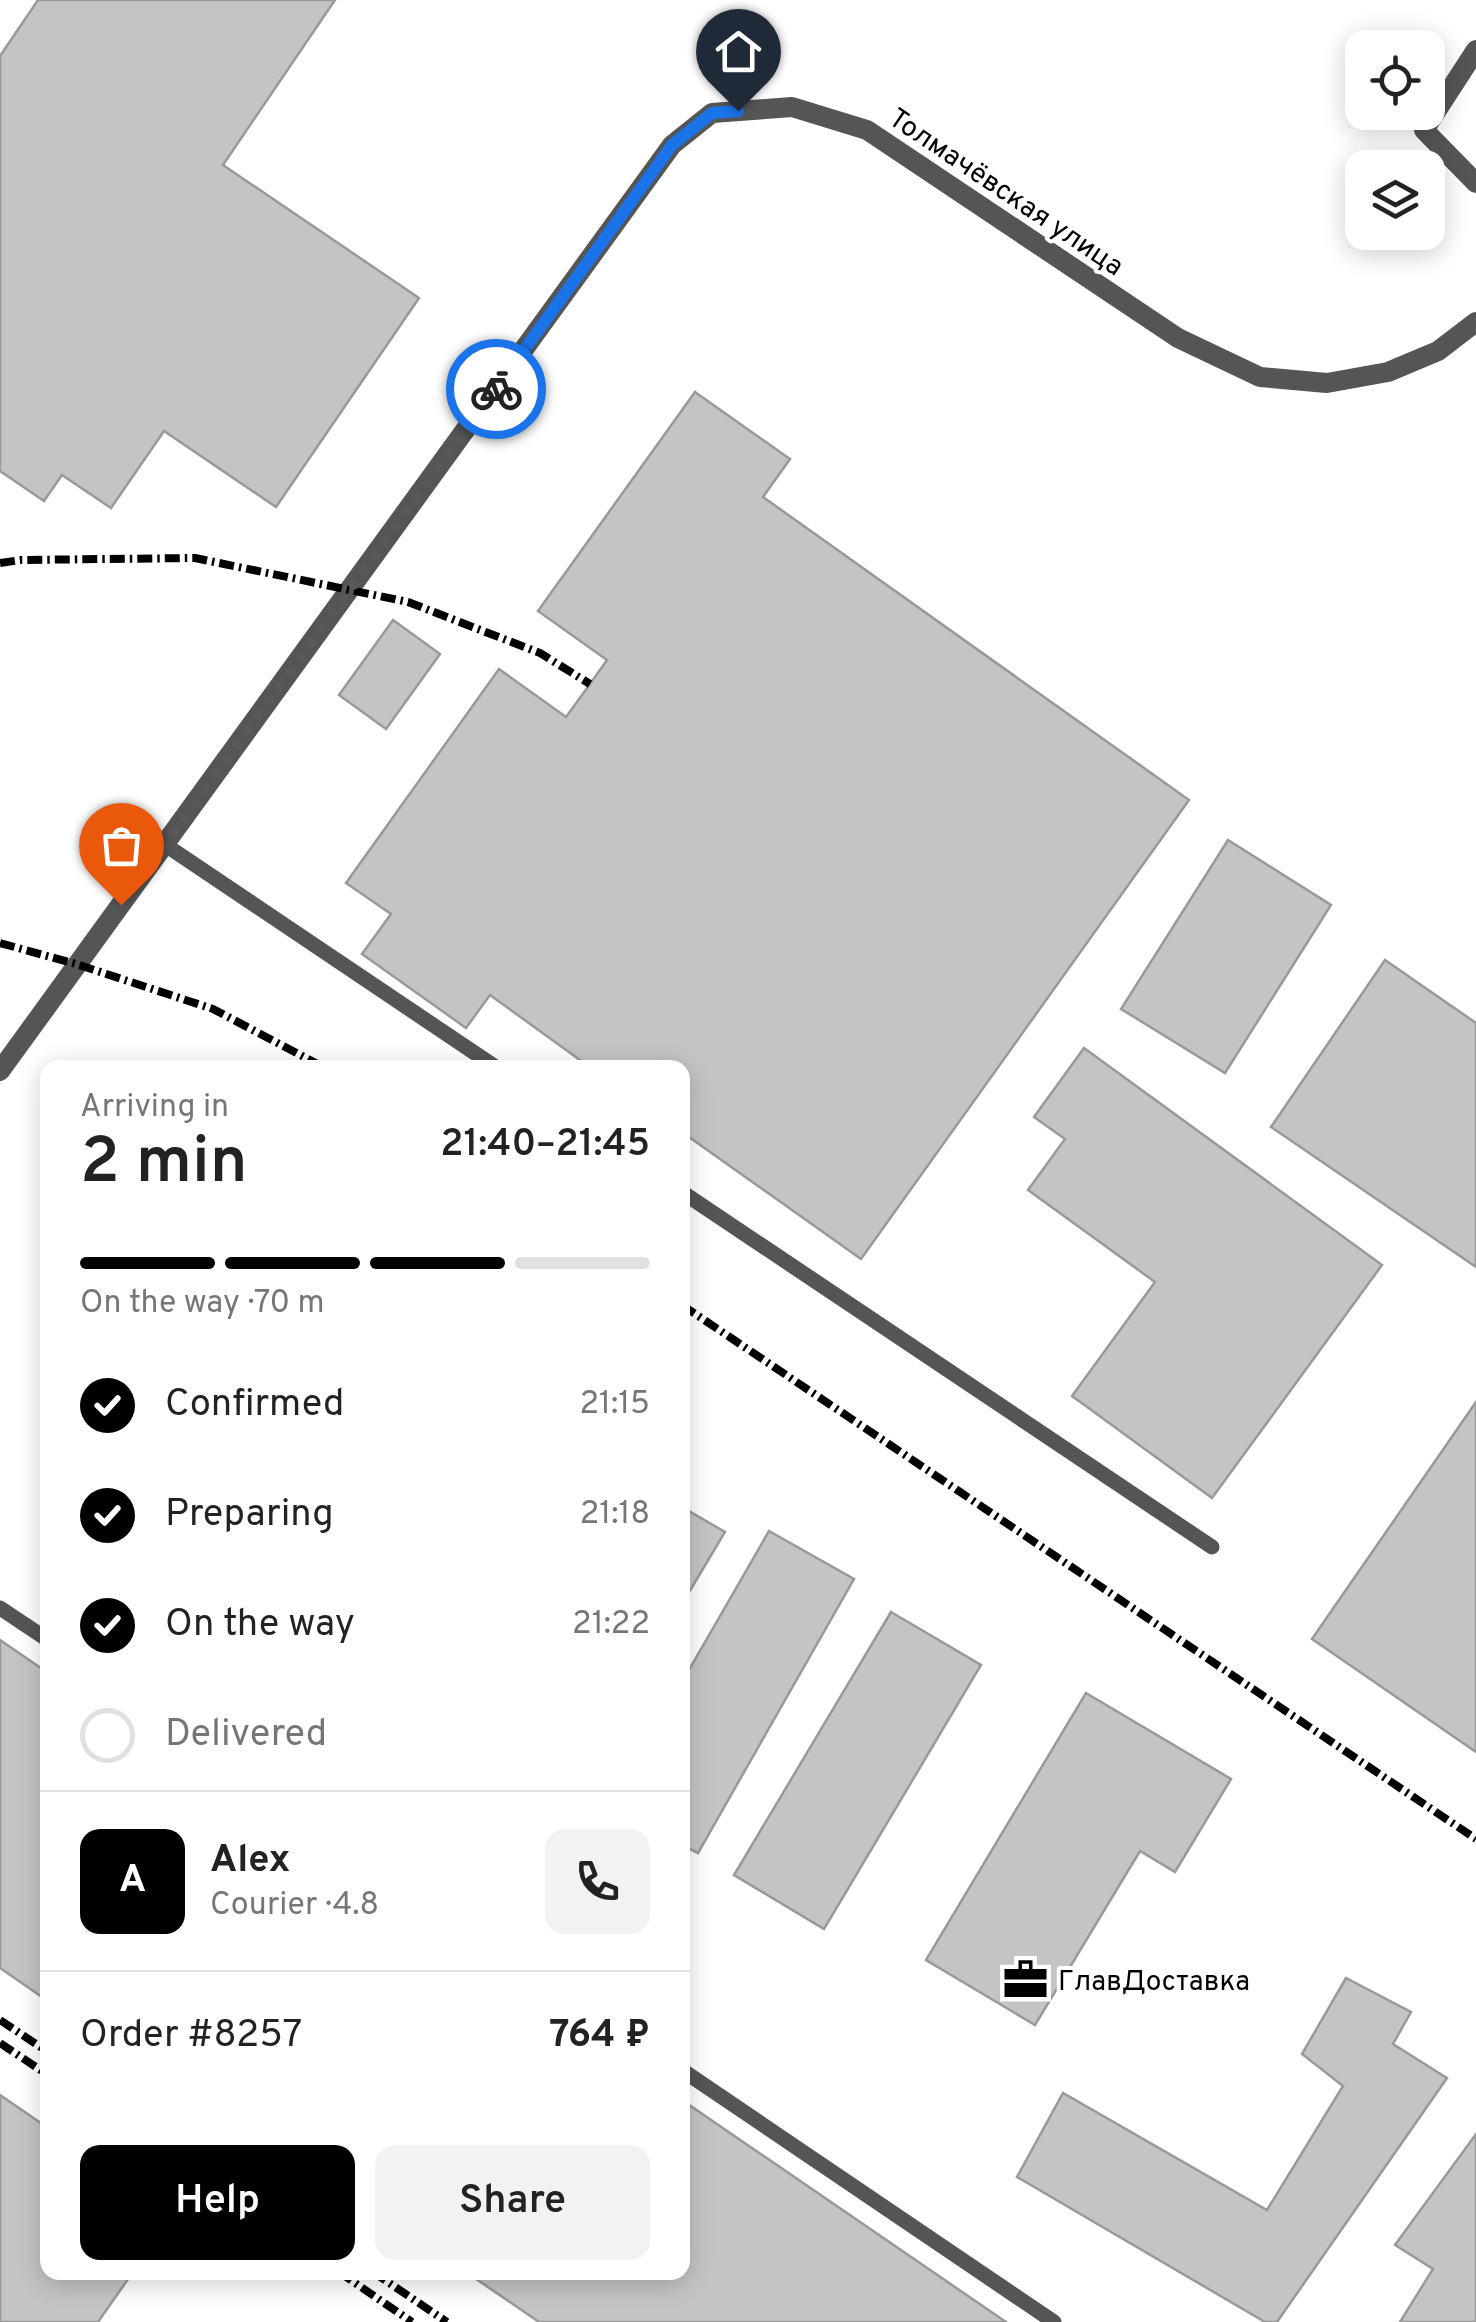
<!DOCTYPE html>
<meta charset="utf-8">
<style>
body{margin:0;font-family:Overpass,sans-serif;background:#f2f2f2;color:#222;height:100vh;display:flex;flex-direction:column;font-size:38px;white-space:nowrap}
*{box-sizing:border-box;margin:0}
p{font-size:32px;color:#767676}
.icon{flex:none;width:55px;height:55px;fill:none;stroke:currentColor;stroke-width:2;stroke-linecap:round;stroke-linejoin:round}
.map{position:relative;flex:1;overflow:hidden}
.drawer{position:absolute;left:40px;top:1060px;width:650px;height:1220px;display:flex;flex-direction:column;background:#fff;border-radius:20px;box-shadow:0 5px 25px #0003}
.drawer>*{flex:none}
.controls{position:absolute;left:1345px;top:30px;display:grid;gap:20px}
.controls a{display:grid;place-items:center;width:100px;height:100px;border-radius:20px;background:#fff;box-shadow:0 5px 25px #0003;font-size:50px}
.pin{position:absolute;display:grid;place-items:center;width:85px;height:85px;color:#fff;margin:-102px -42px;border-radius:50% 50% 50% 0;rotate:-45deg;box-shadow:0 0 10px #0007}
.pin .icon{rotate:45deg}
.courier{position:absolute;display:grid;place-items:center;width:100px;height:100px;margin:-50px;border:8px solid #1a73e8;border-radius:50%;background:#fff;color:#222;box-shadow:0 2px 12px #0007}
.head em{font-style:normal;font-weight:600}
.head div{display:flex;flex-direction:column-reverse}
.head{display:flex;align-items:center;justify-content:space-between;height:170px;padding:0 40px}
h1{font-size:65px;font-weight:600;line-height:75px}
.bar{display:grid;grid-template-columns:repeat(4,1fr);gap:15px 10px;align-content:center;height:120px;padding:0 40px}
.bar i{height:12px;border-radius:8px;background:#e0e0e0}
.bar .current{background:#000}
.bar p{grid-column:span 4}
.line{display:flex;align-items:center;gap:25px;padding:0 40px;border-top:2px solid #e0e0e0}
.line div{flex:1}
.round{display:grid;place-items:center;flex:none;width:105px;height:105px;border-radius:20px;background:#f2f2f2}
ol{padding:0 40px;list-style:none}
li{display:flex;align-items:center;gap:30px;height:110px}
li p{margin-inline-start:auto}
li .icon{padding:10px;border-radius:50%;background:#000;color:#fff;stroke-width:4}
li:last-child{color:#767676}
li i{width:55px;height:55px;border:5px solid #e0e0e0;border-radius:50%}
.cta{display:flex;gap:20px;margin-top:auto;padding:20px 40px}
.cta a{flex:1;height:115px;border-radius:20px;background:#000;color:#fff;font-size:40px;font-weight:600;line-height:115px;text-align:center}
.cta a+a{background:#f2f2f2;color:#222}
.map>svg:first-child{display:block}
.building{fill:#c4c4c4;stroke:#999;stroke-width:2.5}
.lines{fill:none;stroke-linecap:round;stroke-linejoin:round}
.service{stroke:#555;stroke-width:15}
.minor{stroke:#555;stroke-width:20}
.rail{stroke:#000;stroke-width:8;stroke-dasharray:15 5 2.5 5;stroke-linecap:butt}
.done{stroke:#595959;stroke-width:10;stroke-dasharray:0 18}
.route{stroke:#1a73e8;stroke-width:12}
.labels{text-anchor:middle;stroke-width:8;stroke-linejoin:round;paint-order:stroke}
.street-label{font-size:28px;fill:#000;stroke:#fff}
.poi-label{font-size:28px;fill:#000;stroke:#fff;text-anchor:start}
</style>
<div class="map">
<svg width="1476" height="2322" viewBox="0 0 1476 2322">
<rect width="100%" height="100%" fill="#fff"/>
<g class="building">
<polygon points="38,0 335,0 223,165 419,298 276,507 164,431 111,508 62,475 44,501 0,471 0,56"/>
<polygon points="695,392 790,459 763,497 1189,800 861,1259 682,1132 682,1068 591,1068 490,995 466,1028 362,954 391,914 346,883 499,669 566,717 590,684 607,660 538,611"/>
<polygon points="393,620 440,654 386,729 339,695"/>
<polygon points="1228,840 1331,905 1225,1073 1121,1009"/>
<polygon points="1385,960 1476,1023 1476,1267 1271,1127"/>
<polygon points="1084,1048 1382,1265 1212,1498 1072,1396 1155,1282 1028,1190 1065,1139 1034,1117"/>
<polygon points="1476,1402 1476,1752 1312,1639"/>
<polygon points="682,1507 725,1532 682,1604"/>
<polygon points="769,1531 854,1579 698,1853 682,1845 682,1682"/>
<polygon points="891,1612 981,1665 824,1929 734,1875"/>
<polygon points="0,1640 48,1673 48,2001 0,1968"/>
<polygon points="1086,1693 1231,1779 1175,1872 1140,1851 1035,2025 926,1960"/>
<polygon points="1346,1978 1411,2012 1393,2044 1447,2078 1277,2322 1265,2322 1017,2177 1063,2093 1267,2210 1343,2086 1302,2054"/>
<polygon points="0,2095 48,2128 48,2272 133,2272 98,2322 0,2322"/>
<polygon points="682,2100 1006,2322 539,2322 466,2272 682,2272"/>
<polygon points="1476,2134 1476,2322 1400,2322 1433,2269 1395,2245"/>
</g>
<g class="lines">
<g class="service">
<polyline points="167,846 497,1068"/>
<polyline points="682,1192 1212,1547"/>
<polyline points="0,1608 48,1640"/>
<polyline points="682,2070 1054,2322"/>
</g>
<g class="minor">
<polyline points="1476,50 1424,130 1476,183"/>
<polyline points="0,1071 672,145 712,113 792,107 867,130 1178,338 1260,377 1327,383 1388,372 1438,351 1476,322"/>
</g>
<g class="rail">
<polyline points="0,563 21,560 195,558 408,602 540,653 590,684"/>
<polyline points="0,943 76,964 213,1009 325,1068"/>
<polyline points="682,1305 1476,1839"/>
<polyline points="0,2020 48,2052"/>
<polyline points="0,2043 48,2075"/>
<polyline points="339,2272 412,2322"/>
<polyline points="373,2272 447,2322"/>
</g>
</g>
<g class="lines">
<polyline class="done" points="121,905 496,389"/>
<polyline class="route" points="496,389 672,145 712,113 738,111"/>
</g>
<defs>
<symbol id="office-bare" viewBox="-9 -9 18 18"><path d="M-6-3h4V-5.5h4V-3h4V5H-6ZM-1-4.5V-3h2v-1.5ZM-6 0V1H6V0Z" fill="#000" stroke="#fff" stroke-width="2.5" paint-order="stroke"/></symbol>
</defs>
<g fill-rule="evenodd">
<use href="#office-bare" x="994" y="1948" width="63" height="63"/>
</g>
<g class="labels">
<g class="street-label">
<text transform="translate(1007 191) rotate(34)" y="10">Толмачёвская улица</text>
</g>
<g class="poi-label">
<text x="1058" y="1990">ГлавДоставка</text>
</g>
</g>
</svg>
<div class="controls">
<a><svg class="icon" aria-label="locate" viewBox="0 0 24 24"><circle cx="12" cy="12" r="6"/><path d="M12 2v4M12 18v4M2 12h4M18 12h4"/></svg></a>
<a><svg class="icon" aria-label="layers" viewBox="0 0 24 24"><path d="M12 4l9 5-9 5-9-5zM3 14l9 5 9-5"/></svg></a>
</div>
<div class="pin" style="left:121px;top:905px;background:#ea580c"><svg class="icon" aria-label="bag" viewBox="0 0 24 24"><path d="M5 8h14l-1 12H6zM9 8a3 3 0 0 1 6 0"/></svg></div>
<div class="pin" style="left:738px;top:111px;background:#1f2937"><svg class="icon" aria-label="home" viewBox="0 0 24 24"><path d="M3 11l9-7 9 7M6 9v11h12V9"/></svg></div>
<div class="courier" style="left:496px;top:389px"><svg class="icon" aria-label="bike" viewBox="0 0 24 24"><circle cx="6" cy="16" r="4"/><circle cx="18" cy="16" r="4"/><path d="M6 16l4-8h5l3 8M10 8l3 8H6M13 5h3"/></svg></div>
<section class="drawer">
<div class="head"><div><h1>2 min</h1><p>Arriving in</p></div><em>21:40–21:45</em></div>
<div class="bar"><i class="current"></i><i class="current"></i><i class="current"></i><i></i><p>On the way · 70 m</p></div>
<ol>
<li><svg class="icon" aria-label="check" viewBox="0 0 24 24"><path d="M5 12l5 5 9-10"/></svg>Confirmed<p>21:15</p></li>
<li><svg class="icon" aria-label="check" viewBox="0 0 24 24"><path d="M5 12l5 5 9-10"/></svg>Preparing<p>21:18</p></li>
<li><svg class="icon" aria-label="check" viewBox="0 0 24 24"><path d="M5 12l5 5 9-10"/></svg>On the way<p>21:22</p></li>
<li><i></i>Delivered</li>
</ol>
<div class="line" style="height:180px"><b class="round" style="background:#000;color:#fff">A</b><div><b>Alex</b><p>Courier · 4.8</p></div><a class="round"><svg class="icon" aria-label="phone" viewBox="0 0 24 24"><path d="M5 4h4l2 5-3 2q2 4 5 5l2-3 5 2v4C11 20 4 13 5 4z"/></svg></a></div>
<div class="line" style="height:130px"><div>Order #8257</div><b>764 ₽</b></div>
<div class="cta"><a>Help</a><a>Share</a></div>
</section>
</div>
